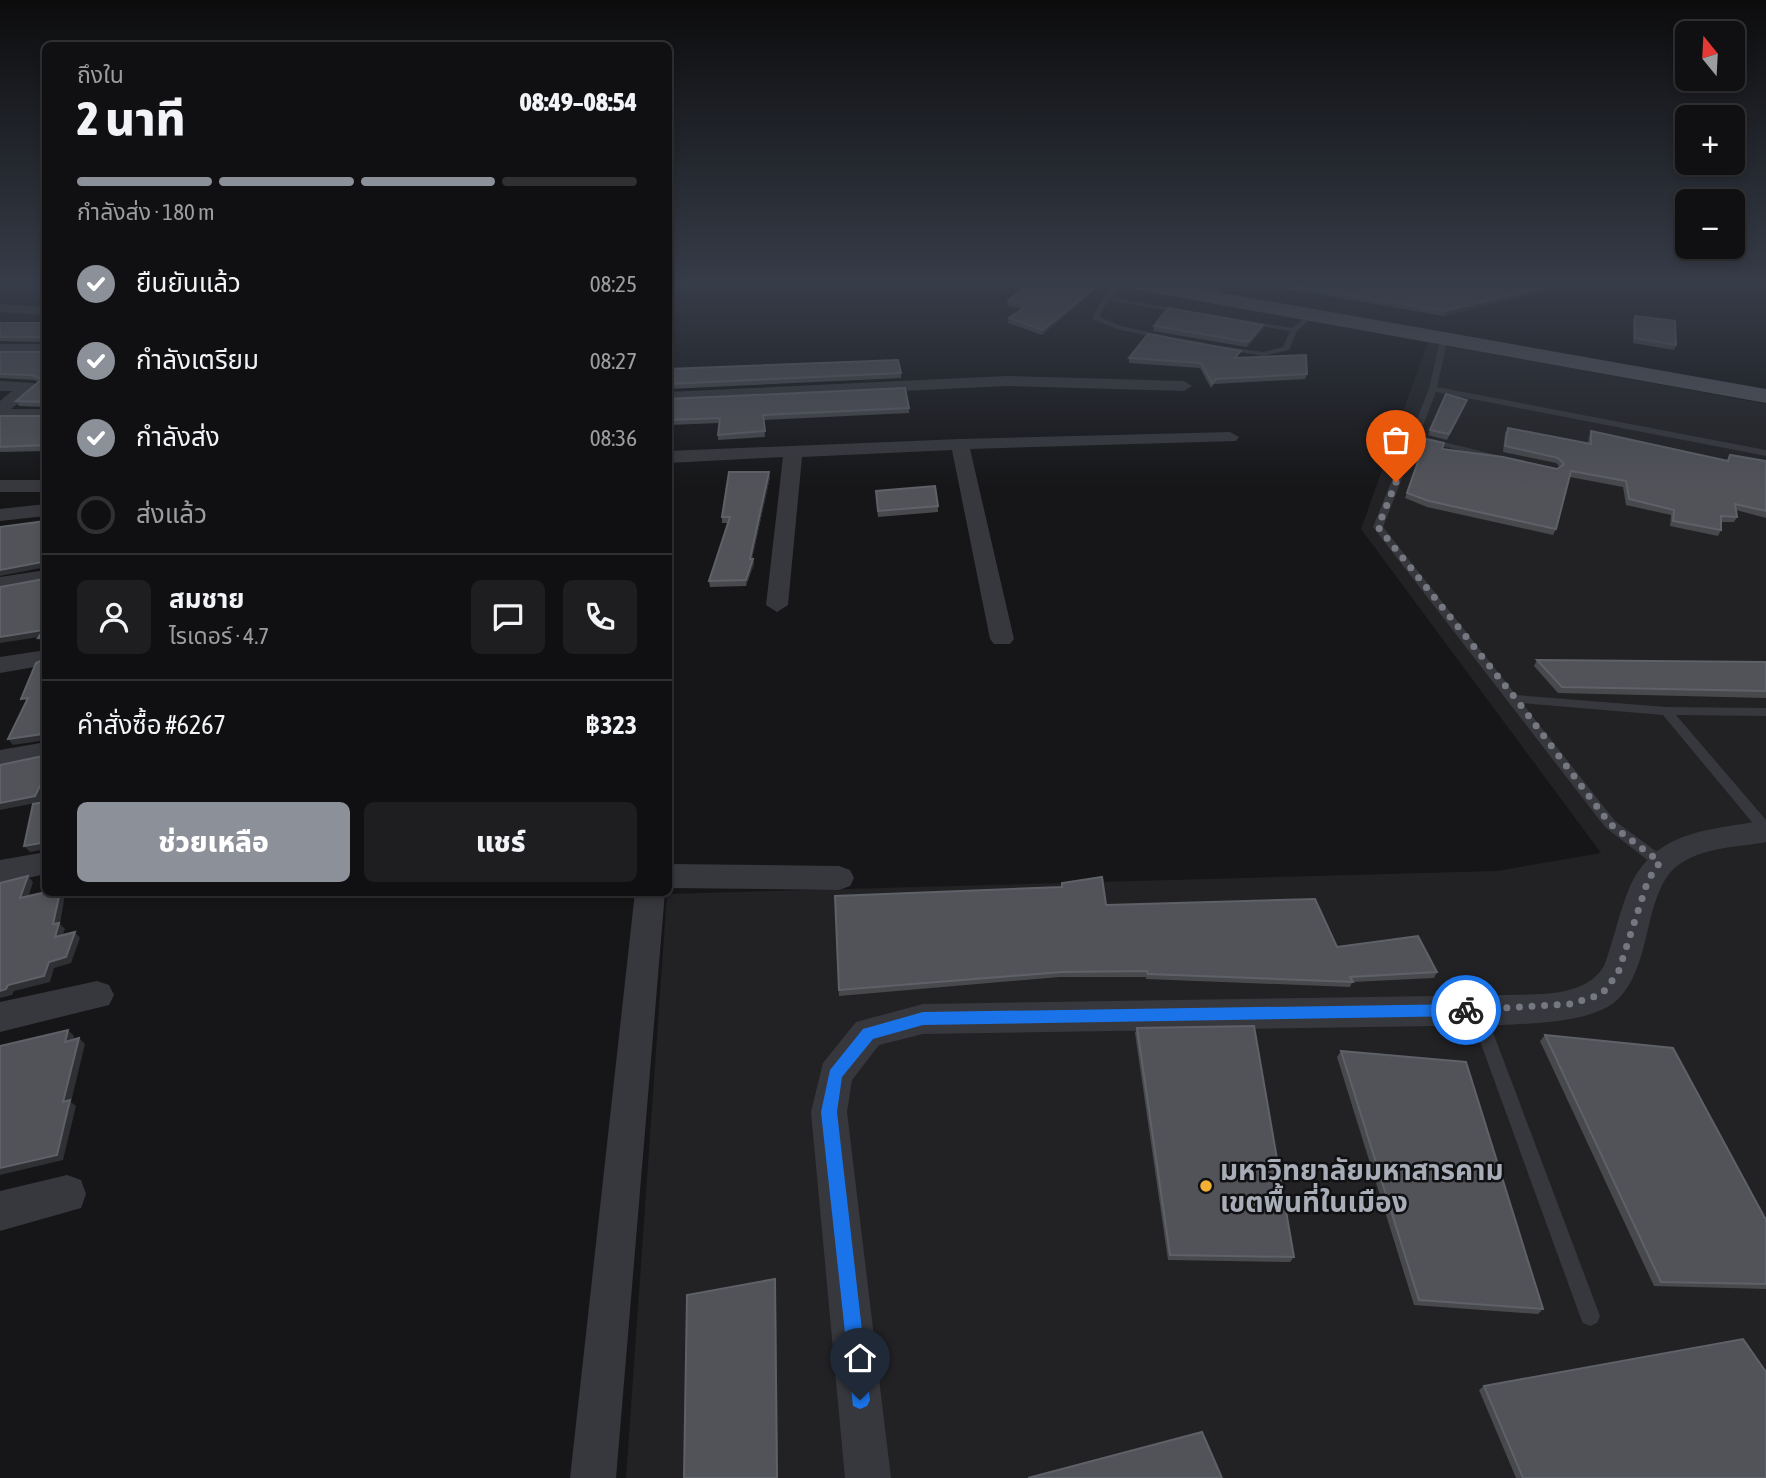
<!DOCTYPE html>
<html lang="th">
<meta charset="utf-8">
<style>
body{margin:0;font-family:"Asap Condensed","Noto Sans Thai",sans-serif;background:#1e1e20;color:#f1f3f6;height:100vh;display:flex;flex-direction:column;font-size:26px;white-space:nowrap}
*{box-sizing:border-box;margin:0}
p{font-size:23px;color:#9c9d9f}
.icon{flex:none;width:38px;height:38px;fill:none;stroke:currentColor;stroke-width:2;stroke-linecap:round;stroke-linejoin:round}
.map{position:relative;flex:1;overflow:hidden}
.side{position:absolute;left:42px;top:42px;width:630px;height:854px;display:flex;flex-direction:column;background:#101012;border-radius:10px;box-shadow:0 4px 10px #0003,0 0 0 2px #303032}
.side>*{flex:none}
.needle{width:46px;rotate:342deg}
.buttons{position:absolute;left:1675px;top:21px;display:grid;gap:14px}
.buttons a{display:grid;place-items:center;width:70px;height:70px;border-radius:10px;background:#101012;box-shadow:0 4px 10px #0003,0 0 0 2px #303032;font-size:35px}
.pin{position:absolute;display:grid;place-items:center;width:60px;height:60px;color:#fff;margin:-72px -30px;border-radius:50% 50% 50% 0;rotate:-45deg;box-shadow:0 0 7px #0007}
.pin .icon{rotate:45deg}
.courier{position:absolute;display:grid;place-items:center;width:70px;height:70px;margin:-35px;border:5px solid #1a73e8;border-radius:50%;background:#fff;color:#222;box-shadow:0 2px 9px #0007}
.overview em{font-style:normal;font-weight:800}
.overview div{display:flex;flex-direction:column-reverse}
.overview{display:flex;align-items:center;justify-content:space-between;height:119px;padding:0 35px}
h1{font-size:46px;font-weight:800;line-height:52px}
.bar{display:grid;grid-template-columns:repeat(4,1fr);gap:10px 7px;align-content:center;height:84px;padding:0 35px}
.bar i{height:9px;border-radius:5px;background:#303032}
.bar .current{background:#8c9099}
.bar p{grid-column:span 4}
.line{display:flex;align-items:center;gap:18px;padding:0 35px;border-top:2px solid #303032}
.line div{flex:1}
.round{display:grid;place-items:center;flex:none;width:74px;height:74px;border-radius:10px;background:#1e1e20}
ol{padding:0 35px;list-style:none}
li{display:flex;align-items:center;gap:21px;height:77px}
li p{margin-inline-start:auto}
li .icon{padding:7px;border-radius:50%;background:#8c9099;color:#fff;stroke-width:4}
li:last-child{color:#9c9d9f}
li i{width:38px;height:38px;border:4px solid #303032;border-radius:50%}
.primary-button{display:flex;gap:14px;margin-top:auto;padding:14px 35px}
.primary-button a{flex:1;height:80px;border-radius:10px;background:#8c9099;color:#fff;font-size:28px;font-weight:800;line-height:80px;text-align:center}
.primary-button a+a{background:#1e1e20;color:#f1f3f6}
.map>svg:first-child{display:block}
.built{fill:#222225}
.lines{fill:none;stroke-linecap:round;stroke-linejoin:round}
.service{fill:#37383d;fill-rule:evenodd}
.minor{fill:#37383d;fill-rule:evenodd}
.primary{fill:#53555c;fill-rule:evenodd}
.wall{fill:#47494d}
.shaded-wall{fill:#2f3033}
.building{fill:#525359;stroke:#5f6168;stroke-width:2}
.route{fill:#1a73e8}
.done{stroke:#757880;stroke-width:7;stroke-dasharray:0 12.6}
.poi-dot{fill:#f2b134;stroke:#111113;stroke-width:2.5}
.labels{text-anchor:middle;stroke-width:5;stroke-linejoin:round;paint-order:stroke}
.near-poi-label{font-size:28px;font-weight:bold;fill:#a8adb8;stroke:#111113;text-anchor:start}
</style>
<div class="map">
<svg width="1766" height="1478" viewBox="0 0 1766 1478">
<rect width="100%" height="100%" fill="#161618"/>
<polygon class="built" points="1428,342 1766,404 1766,1478 626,1478 667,894 1497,871 1601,853 1361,529"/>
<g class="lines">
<g class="service">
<polygon points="876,281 887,281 925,291 922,293"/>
<polygon points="1120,281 1127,281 1111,297 1184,311 1181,313 1108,300 1099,317 1121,326 1167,336 1167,340 1117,329 1093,319 1092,318 1104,297"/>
<polygon points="1203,313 1292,328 1310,313 1315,314 1297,331 1289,350 1263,356 1223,349 1227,347 1263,352 1283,347 1290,331 1201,316 1201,314"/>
<polygon points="1441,336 1448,338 1437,387 1766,450 1766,456 1436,392 1419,436 1513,459 1509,462 1417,440 1383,527 1516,695 1666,707 1766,708 1766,716 1676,715 1766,820 1766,834 1761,833 1663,715 1522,703 1615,821 1665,858 1667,862 1665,866 1660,867 1655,866 1605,827 1373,527 1429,389"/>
<polygon points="1477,1004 1483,1006 1485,1011 1600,1316 1597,1323 1590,1326 1583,1323 1580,1316 1469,1011 1471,1006"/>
</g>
<g class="minor">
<polygon points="1184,281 1203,281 1222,291 1210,294"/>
<polygon points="0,304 46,307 46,315 0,312"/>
<rect x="0" y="344" width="46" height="10"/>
<polygon points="1007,376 1184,381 1192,386 1184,391 1007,386 668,402 668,392"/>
<polygon points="0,381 34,383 36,387 34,391 11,409 46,409 46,419 0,419 0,401 12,391 0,391"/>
<polygon points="1230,432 1239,437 1236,441 970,449 1014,639 1010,644 994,644 990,639 952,450 802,457 788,605 777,612 766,605 783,457 668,463 668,451 960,439"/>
<rect x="0" y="480" width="46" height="12"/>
<polygon points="46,504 46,516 0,521 0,509"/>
<polygon points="46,570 46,583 0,591 0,577"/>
<polygon points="46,650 46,665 0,673 0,657"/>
<polygon points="46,742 46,760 0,768 0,750"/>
<path d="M1766,820V842C1739,847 1707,847 1683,862C1666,872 1660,888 1654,906C1645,935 1642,972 1621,996C1598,1023 1536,1023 1503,1025L923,1034L879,1045L852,1080L847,1112L891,1478H845L811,1112L823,1063L856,1022L923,1004L1503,995C1537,994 1585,998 1604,966C1613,942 1618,917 1627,894C1652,829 1707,831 1766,820Z"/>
<polygon points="46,852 46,874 0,884 0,860"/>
<polygon points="668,864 839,866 850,870 854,878 850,886 839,890 668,888"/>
<polygon points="635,892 665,892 616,1478 570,1478"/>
<polygon points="97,981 109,985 114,995 109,1005 0,1032 0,1002"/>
<polygon points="67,1175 81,1180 86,1194 81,1208 0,1231 0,1191"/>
</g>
<polygon class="primary" points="1111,281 1155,281 1766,389 1766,403 1121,287"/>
</g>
<g class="wall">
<polygon points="1260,281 1565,281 1567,282 1565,286 1444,316 1259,284"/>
<polygon points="1093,292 1042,335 1008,323 1009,318 1023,309 1008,306 1008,301"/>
<polygon points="1635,316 1676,345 1674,350 1633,343 1633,320"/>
<polygon points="0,323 46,323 46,451 0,452 0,416 45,416 45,407 19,406 16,401 39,382 34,380 0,378 0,352 43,352 45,342 0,341"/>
<polygon points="1263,325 1262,330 1247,347 1153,331 1154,326"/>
<polygon points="1239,355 1237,358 1307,374 1305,379 1214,384 1211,388 1200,368 1129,363 1129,358"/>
<polygon points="668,369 901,373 901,378 668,389"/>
<polygon points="1446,394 1465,405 1447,440 1428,435"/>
<polygon points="668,399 909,408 909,413 764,420 765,437 718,440 718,435 719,423 668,425"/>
<polygon points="1508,428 1588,444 1589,436 1591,431 1727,461 1730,455 1766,461 1766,518 1736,510 1737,517 1734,522 1721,522 1721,530 1718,536 1670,526 1671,515 1626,505 1623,487 1570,477 1556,529 1553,535 1427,507 1405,498 1426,439 1442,449 1557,469 1560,467 1556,463 1503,452 1505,433"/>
<polygon points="770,477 752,559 754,564 746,586 710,587 709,581 728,523 722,523 722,517"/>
<polygon points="876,496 938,506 938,512 878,517"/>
<polygon points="1537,660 1766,662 1766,698 1558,693 1534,666"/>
<polygon points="1062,883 1106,905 1337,947 1437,972 1434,978 1352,982 1350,987 1146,979 1146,977 1060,977 839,996 835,896 1061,887"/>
<polygon points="1137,1028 1294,1257 1290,1262 1168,1260 1135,1033"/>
<polygon points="1545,1035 1766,1220 1766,1289 1654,1286 1540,1041"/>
<polygon points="1341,1051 1543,1309 1538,1314 1414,1305 1337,1057"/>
<polygon points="1484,1386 1766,1478 1516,1478 1479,1390"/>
</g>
<g class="shaded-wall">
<polygon points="1567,282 1565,286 1444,316 1445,311"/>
<polygon points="1094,288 1093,292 1042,335 1043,330"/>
<polygon points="1263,325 1262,330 1247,347 1248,342"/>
<polygon points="769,472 770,477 751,564 750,559"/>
<polygon points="753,559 754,564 746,586 746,580"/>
<polygon points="42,562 46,567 0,576 0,570"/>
<polygon points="43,630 46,636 0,643 0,637"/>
<polygon points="46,637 46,644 42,644 38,638"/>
<polygon points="43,734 46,740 13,745 8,739"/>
<polygon points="46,775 46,790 40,802 0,810 0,803"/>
<polygon points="41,843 46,849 30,852 24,846"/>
<polygon points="28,876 33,882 26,904 20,898"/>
<polygon points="60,892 64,892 65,894 60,924 65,929 60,942 55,937 53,924"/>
<polygon points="75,932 80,938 71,963 54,968 50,982 14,991 12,995 0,998 0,991 8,985 49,962"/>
<polygon points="68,1030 74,1036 71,1047 65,1042"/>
<polygon points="79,1038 85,1044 71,1102 76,1106 63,1160 0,1175 0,1168 63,1102"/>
<polygon points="775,1279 776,1284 778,1478 777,1478"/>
</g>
<g class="building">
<polygon points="1032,281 1059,281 1094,288 1043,330 1009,318 1028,305 1008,301"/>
<polygon points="1264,281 1565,281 1567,282 1445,311"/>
<polygon points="1168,308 1263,325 1248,342 1154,326"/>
<polygon points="1635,316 1675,321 1676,345 1635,338"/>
<polygon points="0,323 46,323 46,445 0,447 0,416 45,416 45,402 16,401 42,379 31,375 0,374 0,352 43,352 45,337 0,337"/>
<polygon points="1148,334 1241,351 1234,358 1306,355 1307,374 1216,379 1212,383 1201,363 1129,358"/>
<polygon points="898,360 901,373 668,384 668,369"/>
<polygon points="905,388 909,408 763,415 765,431 718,435 720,418 668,420 668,399"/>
<polygon points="1446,394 1467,400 1449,434 1430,430"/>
<polygon points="1508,428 1591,444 1591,431 1728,461 1730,455 1766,461 1766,511 1735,504 1737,517 1721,516 1721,530 1673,521 1674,510 1629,499 1626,481 1571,471 1556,529 1429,501 1407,493 1426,439 1444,443 1442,449 1503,457 1557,469 1564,464 1558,458 1505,446"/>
<polygon points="729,472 769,472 750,559 753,559 746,580 709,581 730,517 722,517"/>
<polygon points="935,486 938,506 878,511 876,491"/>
<polygon points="46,521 46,637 38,638 43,630 0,637 0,587 44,579 45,564 42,562 0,570 0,527"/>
<polygon points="46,651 46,758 43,767 46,767 46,774 35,796 0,803 0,765 43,756 43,734 8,739 28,698 21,699 36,663 45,659"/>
<polygon points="1537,660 1766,662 1766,691 1562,687"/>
<polygon points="46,802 46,846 44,847 41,843 24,846 33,804"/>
<polygon points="28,876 20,898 46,892 60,892 53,924 59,923 55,937 75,932 66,957 49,962 44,976 8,985 6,989 0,991 0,883"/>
<polygon points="1102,877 1106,905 1315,899 1337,947 1418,936 1437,972 1350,977 1353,982 1148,974 1147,971 1062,972 839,990 835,896 1062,887 1062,883"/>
<polygon points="1254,1026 1294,1257 1170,1255 1137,1028"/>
<polygon points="68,1030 65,1042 79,1038 63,1102 70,1100 57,1155 0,1168 0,1046"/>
<polygon points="1545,1035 1673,1048 1766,1220 1766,1284 1661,1282"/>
<polygon points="1341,1051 1466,1062 1543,1309 1419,1300"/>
<polygon points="775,1279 777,1478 684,1478 687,1295"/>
<polygon points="1743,1339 1766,1372 1766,1478 1523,1478 1484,1386"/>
<polygon points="1202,1432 1222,1478 1028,1478"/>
</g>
<linearGradient id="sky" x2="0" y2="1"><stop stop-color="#0c0c0d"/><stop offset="0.58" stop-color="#363c48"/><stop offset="1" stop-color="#363c48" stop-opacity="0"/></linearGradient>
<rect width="1766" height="488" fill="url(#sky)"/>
<polygon class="route" points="1466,1004 1473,1010 1466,1016 923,1025 873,1039 842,1077 837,1112 870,1400 867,1406 860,1409 853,1406 821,1112 830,1070 863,1029 923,1012"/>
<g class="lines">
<polyline class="done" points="1396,482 1378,527 1516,699 1610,824 1660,862 1648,880 1618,973 1602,994 1571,1004 1466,1010"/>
</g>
<circle class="poi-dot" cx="1206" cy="1186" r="7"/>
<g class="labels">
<g class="near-poi-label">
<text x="1220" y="1180">มหาวิทยาลัยมหาสารคาม<tspan x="1220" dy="32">เขตพื้นที่ในเมือง</tspan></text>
</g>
</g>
</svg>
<div class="buttons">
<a><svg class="needle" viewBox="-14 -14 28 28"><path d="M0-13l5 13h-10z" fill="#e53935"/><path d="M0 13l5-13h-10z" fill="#9c9d9f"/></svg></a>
<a>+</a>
<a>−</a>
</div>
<div class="pin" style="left:1396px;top:482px;background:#ea580c"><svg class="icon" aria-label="bag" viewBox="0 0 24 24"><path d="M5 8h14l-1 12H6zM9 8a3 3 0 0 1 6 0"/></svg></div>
<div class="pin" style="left:860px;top:1400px;background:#1f2937"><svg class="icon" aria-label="home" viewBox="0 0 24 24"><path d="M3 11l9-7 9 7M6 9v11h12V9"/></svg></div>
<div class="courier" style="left:1466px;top:1010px"><svg class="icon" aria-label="bike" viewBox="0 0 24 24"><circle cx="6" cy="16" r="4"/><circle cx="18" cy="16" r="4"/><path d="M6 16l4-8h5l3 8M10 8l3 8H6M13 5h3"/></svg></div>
<section class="side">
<div class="overview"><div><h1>2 นาที</h1><p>ถึงใน</p></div><em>08:49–08:54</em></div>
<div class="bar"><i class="current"></i><i class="current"></i><i class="current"></i><i></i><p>กำลังส่ง · 180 m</p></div>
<ol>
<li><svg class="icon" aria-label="check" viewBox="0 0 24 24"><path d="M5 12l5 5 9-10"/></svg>ยืนยันแล้ว<p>08:25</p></li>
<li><svg class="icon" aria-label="check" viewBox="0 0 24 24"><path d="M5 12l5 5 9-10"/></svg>กำลังเตรียม<p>08:27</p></li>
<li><svg class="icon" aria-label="check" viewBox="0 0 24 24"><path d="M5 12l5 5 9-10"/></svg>กำลังส่ง<p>08:36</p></li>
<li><i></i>ส่งแล้ว</li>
</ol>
<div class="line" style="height:126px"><a class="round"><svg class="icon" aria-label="person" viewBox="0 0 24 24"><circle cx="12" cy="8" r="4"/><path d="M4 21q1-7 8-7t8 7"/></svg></a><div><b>สมชาย</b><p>ไรเดอร์ · 4.7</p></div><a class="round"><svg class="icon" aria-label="chat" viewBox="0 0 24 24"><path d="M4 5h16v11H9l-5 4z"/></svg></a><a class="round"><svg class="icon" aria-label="phone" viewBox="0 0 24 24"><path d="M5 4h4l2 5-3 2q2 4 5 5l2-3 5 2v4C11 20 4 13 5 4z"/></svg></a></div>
<div class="line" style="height:91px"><div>คำสั่งซื้อ #6267</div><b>฿323</b></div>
<div class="primary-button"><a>ช่วยเหลือ</a><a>แชร์</a></div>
</section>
</div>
